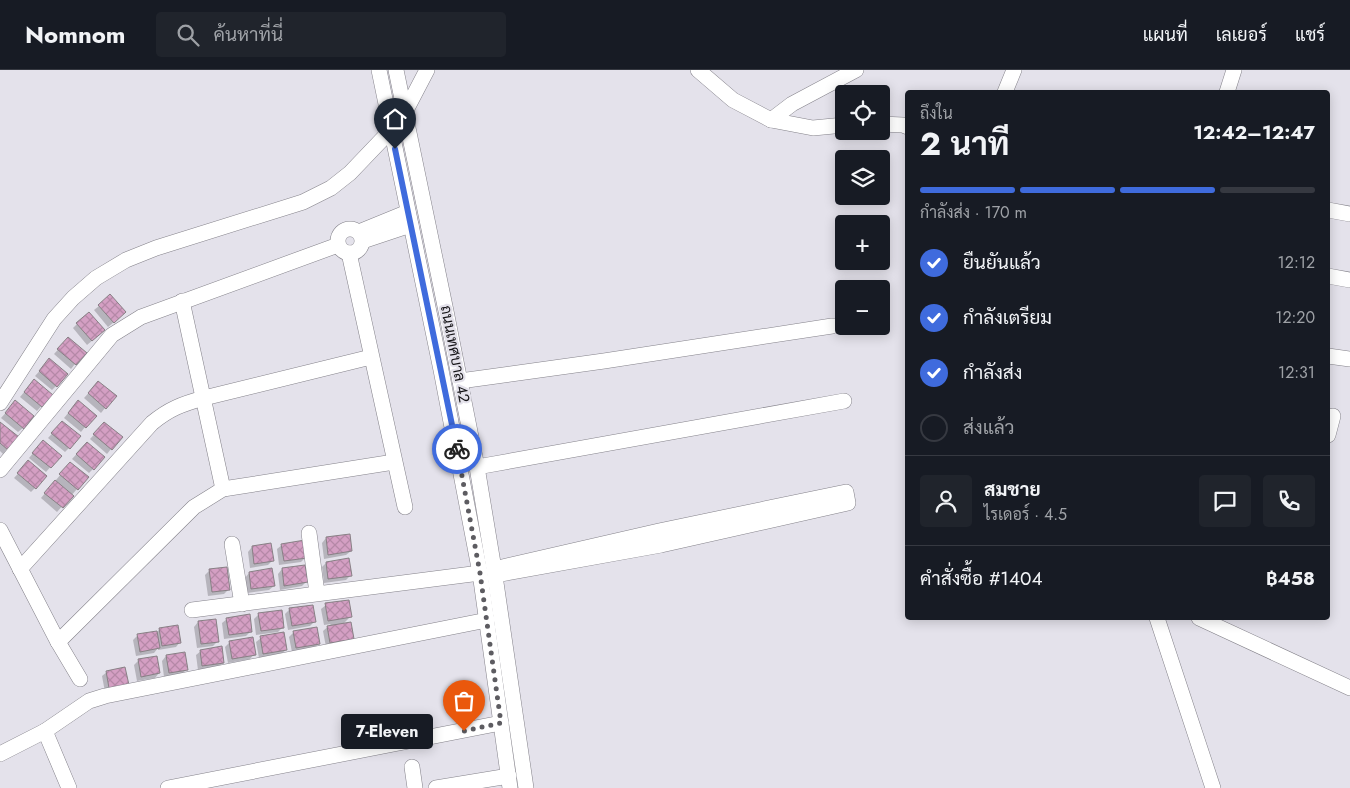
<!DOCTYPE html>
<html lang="th">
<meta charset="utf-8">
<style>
body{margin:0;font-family:Jost,Sarabun,sans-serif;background:#20242c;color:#f1f3f6;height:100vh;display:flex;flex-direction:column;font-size:19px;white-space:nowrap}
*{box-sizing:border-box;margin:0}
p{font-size:16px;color:#9ea1a6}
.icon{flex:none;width:28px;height:28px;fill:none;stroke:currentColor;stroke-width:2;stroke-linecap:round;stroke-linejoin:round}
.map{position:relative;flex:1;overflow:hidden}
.details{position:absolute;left:905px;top:20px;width:425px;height:530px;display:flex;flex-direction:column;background:#171b24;border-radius:5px;box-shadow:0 2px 12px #0003}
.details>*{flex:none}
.tools{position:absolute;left:835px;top:15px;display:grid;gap:10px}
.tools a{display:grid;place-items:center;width:55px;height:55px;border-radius:5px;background:#171b24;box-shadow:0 2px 12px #0003;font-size:25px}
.pin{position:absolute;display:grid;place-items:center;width:42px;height:42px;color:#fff;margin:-51px -21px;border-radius:50% 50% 50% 0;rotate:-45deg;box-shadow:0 0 5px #0007}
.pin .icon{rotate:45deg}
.courier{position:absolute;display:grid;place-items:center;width:50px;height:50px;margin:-25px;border:4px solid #3f6bdd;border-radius:50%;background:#fff;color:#222;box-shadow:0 1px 6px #0007}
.bubble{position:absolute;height:35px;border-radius:5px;background:#171b24;box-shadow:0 2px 12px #0003;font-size:16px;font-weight:700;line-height:35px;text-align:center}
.head em{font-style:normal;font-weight:700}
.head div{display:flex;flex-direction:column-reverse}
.head{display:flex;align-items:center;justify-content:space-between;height:85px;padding:0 15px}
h1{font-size:32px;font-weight:700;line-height:38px}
.bar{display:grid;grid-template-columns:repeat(4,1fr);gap:8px 5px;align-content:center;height:60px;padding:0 15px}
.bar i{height:6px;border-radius:4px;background:#363941}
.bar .current{background:#3f6bdd}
.bar p{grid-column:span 4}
.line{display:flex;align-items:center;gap:12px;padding:0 15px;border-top:1px solid #363941}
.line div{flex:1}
.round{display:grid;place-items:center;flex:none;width:52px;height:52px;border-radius:5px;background:#20242c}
ol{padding:0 15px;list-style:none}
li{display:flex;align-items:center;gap:15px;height:55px}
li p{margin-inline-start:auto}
li .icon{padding:5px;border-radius:50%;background:#3f6bdd;color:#fff;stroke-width:4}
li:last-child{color:#9ea1a6}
li i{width:28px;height:28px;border:2px solid #363941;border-radius:50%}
header{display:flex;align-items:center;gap:30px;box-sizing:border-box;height:70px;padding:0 25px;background:#171b24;border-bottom:1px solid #363941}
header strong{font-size:24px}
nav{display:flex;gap:28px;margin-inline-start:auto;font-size:18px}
.search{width:350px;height:45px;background:#20242c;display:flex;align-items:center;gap:12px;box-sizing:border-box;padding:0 18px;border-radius:5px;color:#9ea1a6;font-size:19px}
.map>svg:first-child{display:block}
.shadow{fill:#0003}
.building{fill:url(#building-cross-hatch);stroke:#888085}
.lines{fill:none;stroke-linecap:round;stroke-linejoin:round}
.minor-casing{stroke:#84828a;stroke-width:16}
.minor{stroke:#fff;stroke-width:15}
.done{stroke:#5d5c61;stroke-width:5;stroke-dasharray:0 9}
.route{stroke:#3f6bdd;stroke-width:6}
.labels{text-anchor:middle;stroke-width:4.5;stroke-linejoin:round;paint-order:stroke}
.street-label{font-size:15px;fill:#151417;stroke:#e4e2eb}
</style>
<header>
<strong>Nomnom</strong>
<div class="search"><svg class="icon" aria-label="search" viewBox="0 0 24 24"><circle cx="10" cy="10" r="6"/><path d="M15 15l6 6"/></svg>ค้นหาที่นี่</div>
<nav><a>แผนที่</a><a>เลเยอร์</a><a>แชร์</a></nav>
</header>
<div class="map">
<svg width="1350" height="718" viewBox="0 0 1350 718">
<defs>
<pattern id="building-cross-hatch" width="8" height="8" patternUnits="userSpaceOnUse" patternTransform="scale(1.25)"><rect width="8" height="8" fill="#d49fc3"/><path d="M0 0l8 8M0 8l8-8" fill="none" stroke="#b588a7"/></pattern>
</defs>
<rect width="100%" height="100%" fill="#e4e2eb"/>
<g class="shadow">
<polygon points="99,236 120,247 108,257 94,240"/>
<polygon points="77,254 99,265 87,275 73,258"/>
<polygon points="64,273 75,294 71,299 54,284"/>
<polygon points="45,295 56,316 52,320 35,306"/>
<polygon points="30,315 51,325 37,341 20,327"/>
<polygon points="94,317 105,338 101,343 84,328"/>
<polygon points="74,336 85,357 81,362 64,348"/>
<polygon points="11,337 23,358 18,362 1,348"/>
<polygon points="0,353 7,379 3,384 0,381"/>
<polygon points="58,357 69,378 65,382 48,368"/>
<polygon points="100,358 111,379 107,384 90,369"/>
<polygon points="39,376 60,386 46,402 29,388"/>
<polygon points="82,378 93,399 89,403 72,389"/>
<polygon points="24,397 35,418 31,422 14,408"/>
<polygon points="66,398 77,419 57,442 41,428"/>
<polygon points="326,468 351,481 346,485 324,489 322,473"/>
<polygon points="282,475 306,487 301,492 279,495 277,479"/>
<polygon points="252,477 272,491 268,495 250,498 248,482"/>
<polygon points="326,493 351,505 346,510 324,513 322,497"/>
<polygon points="304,496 306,512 302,516 280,520 278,504 282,499"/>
<polygon points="210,500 228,520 224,524 208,526 205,505"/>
<polygon points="249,503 274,516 269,520 247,523 245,508"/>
<polygon points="326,535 350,547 343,554 352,569 326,577 323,561 331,554 324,555 321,539"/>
<polygon points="290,539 314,552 310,556 288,560 285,544"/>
<polygon points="259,544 283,557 278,562 256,565 254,549"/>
<polygon points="227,549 251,561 246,566 224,569 222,553"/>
<polygon points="198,552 217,572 213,576 197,578 194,557"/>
<polygon points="160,559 180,572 176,577 158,580 158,578 154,583 136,586 133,570 138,565 156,563"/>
<polygon points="294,562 318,574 314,579 292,582 289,567"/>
<polygon points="261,568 286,580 281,584 259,588 256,572"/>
<polygon points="230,572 254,584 250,589 228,593 225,577"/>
<polygon points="201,581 223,593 218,597 198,600 196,585"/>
<polygon points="184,583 187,599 182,604 164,607 162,591 166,586"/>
<polygon points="139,590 159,603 155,608 137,611 134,595"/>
<polygon points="107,602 127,614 105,622 102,606"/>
</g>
<g class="building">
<polygon points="110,224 126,242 114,253 98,235"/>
<polygon points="89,242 105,260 92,271 76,253"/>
<polygon points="68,267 87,283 76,295 57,279"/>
<polygon points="49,288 68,304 57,317 39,301"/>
<polygon points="34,309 53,325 42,337 24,322"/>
<polygon points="98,311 117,326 106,339 88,323"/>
<polygon points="15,330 34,346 24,359 5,343"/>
<polygon points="78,330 97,346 86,358 68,343"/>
<polygon points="62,351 81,366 70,379 51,363"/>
<polygon points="0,352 19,367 8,380 0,373"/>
<polygon points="104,352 123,367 112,380 93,364"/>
<polygon points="43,370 62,386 51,398 32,383"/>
<polygon points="87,372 105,387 94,400 76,384"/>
<polygon points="28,390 47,406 36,419 17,403"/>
<polygon points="70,392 89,407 78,420 59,404"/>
<polygon points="55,410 74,426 63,438 44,423"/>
<polygon points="350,464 352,481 328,485 326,467"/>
<polygon points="305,470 307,488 284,491 281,474"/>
<polygon points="271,473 274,491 254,494 252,476"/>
<polygon points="349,488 352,506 328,509 326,492"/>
<polygon points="305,495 308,512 284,516 282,498"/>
<polygon points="227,497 230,520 212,522 209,499"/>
<polygon points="272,498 275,516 251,519 249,502"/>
<polygon points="349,530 352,547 328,551 325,533"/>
<polygon points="313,535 316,552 292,556 289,538"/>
<polygon points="282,540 284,558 261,561 258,543"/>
<polygon points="250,544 252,562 229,565 226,548"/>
<polygon points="216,549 219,572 201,574 198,551"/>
<polygon points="351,552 354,569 330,573 327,556"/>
<polygon points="178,555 181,573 162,576 159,558"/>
<polygon points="317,557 320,574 296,578 293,561"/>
<polygon points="157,561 160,578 140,582 137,564"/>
<polygon points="284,562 287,580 263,584 260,566"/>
<polygon points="253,567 256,585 232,589 229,571"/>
<polygon points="222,576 224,593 202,596 200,580"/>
<polygon points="185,582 188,600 169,603 166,585"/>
<polygon points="157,586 160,603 141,607 138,589"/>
<polygon points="125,597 129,615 109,618 106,601"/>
</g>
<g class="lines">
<defs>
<g id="minor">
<polyline points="379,0 441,300 480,503 510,718"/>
<polyline points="396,0 446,241 477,397 494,499 526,718"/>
<polyline points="698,0 733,30 771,50 813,58 844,55"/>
<polyline points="1005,22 1014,0"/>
<polyline points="1227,22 1234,0"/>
<polyline points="771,50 792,34 856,0"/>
<polyline points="881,54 903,55 908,57"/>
<polyline points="1328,140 1350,144"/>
<circle cx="350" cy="171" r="12"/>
<polyline points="359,162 408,142"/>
<polyline points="363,171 411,155"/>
<polyline points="349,183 405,437"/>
<polyline points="1328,206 1350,210"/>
<polyline points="182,231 223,419"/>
<polyline points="1328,286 1350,289"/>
<polyline points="460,311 604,291 832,256"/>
<polyline points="0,333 54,249 73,228 96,208 126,190 156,178 303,132 331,118 350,103 392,59 404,44 427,0"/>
<polyline points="1328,365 1333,346"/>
<polyline points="477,397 844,331"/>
<polyline points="0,400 112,265 141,247 338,175"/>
<polyline points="0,460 58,572 80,609"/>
<polyline points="309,463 317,523"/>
<polyline points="232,474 242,534"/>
<path d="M20,499L152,353C169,339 182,334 204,328L371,287"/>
<polyline points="494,499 659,461 846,422 848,433 661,475 495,505"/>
<polyline points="192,540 480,503"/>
<polyline points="1157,548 1213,718"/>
<polyline points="1199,548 1350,618"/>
<polyline points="58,572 194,437 223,419 394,392"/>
<polyline points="45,661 69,718"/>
<polyline points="0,684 45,661 89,631 105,626 487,550"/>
<polyline points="412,697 415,718"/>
<polyline points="168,718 501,653"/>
<polyline points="436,718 509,706"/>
</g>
</defs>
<use href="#minor" class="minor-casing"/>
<use href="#minor" class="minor"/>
</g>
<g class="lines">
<polyline class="done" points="457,379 480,503 501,653 464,661"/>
<polyline class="route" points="395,79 457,379"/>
</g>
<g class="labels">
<g class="street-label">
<text transform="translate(455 284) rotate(79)" y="5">ถนนเทศบาล 42</text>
</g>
</g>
</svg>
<div class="tools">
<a><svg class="icon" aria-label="locate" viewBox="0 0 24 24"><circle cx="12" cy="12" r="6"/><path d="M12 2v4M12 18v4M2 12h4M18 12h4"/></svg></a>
<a><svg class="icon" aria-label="layers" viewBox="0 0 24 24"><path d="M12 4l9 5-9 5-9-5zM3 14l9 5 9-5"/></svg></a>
<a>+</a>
<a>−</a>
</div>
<div class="pin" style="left:464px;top:661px;background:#ea580c"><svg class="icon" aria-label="bag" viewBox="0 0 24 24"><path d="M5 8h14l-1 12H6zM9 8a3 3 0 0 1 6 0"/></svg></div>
<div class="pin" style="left:395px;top:79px;background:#1f2937"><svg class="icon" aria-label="home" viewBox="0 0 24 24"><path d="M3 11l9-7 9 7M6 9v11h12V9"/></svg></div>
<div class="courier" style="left:457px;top:379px"><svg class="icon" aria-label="bike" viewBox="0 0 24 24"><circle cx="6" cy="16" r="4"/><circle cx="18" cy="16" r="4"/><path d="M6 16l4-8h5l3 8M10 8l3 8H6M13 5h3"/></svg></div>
<div class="bubble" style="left:341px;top:644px;width:92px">7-Eleven</div>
<section class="details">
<div class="head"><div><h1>2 นาที</h1><p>ถึงใน</p></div><em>12:42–12:47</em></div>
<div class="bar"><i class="current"></i><i class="current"></i><i class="current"></i><i></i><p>กำลังส่ง · 170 m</p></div>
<ol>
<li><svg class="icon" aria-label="check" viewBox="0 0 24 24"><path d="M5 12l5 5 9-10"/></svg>ยืนยันแล้ว<p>12:12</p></li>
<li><svg class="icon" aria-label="check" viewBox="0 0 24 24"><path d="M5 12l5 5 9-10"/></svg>กำลังเตรียม<p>12:20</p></li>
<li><svg class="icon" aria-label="check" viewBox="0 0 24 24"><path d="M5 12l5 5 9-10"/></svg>กำลังส่ง<p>12:31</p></li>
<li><i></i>ส่งแล้ว</li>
</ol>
<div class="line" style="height:90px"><a class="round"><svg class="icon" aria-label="person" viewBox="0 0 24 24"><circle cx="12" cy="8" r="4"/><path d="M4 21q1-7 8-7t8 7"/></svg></a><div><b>สมชาย</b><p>ไรเดอร์ · 4.5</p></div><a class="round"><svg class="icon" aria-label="chat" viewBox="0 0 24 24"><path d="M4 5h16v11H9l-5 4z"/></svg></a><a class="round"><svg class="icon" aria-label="phone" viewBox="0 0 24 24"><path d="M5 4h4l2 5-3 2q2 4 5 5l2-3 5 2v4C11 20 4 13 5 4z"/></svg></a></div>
<div class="line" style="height:65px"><div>คำสั่งซื้อ #1404</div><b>฿458</b></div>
</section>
</div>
